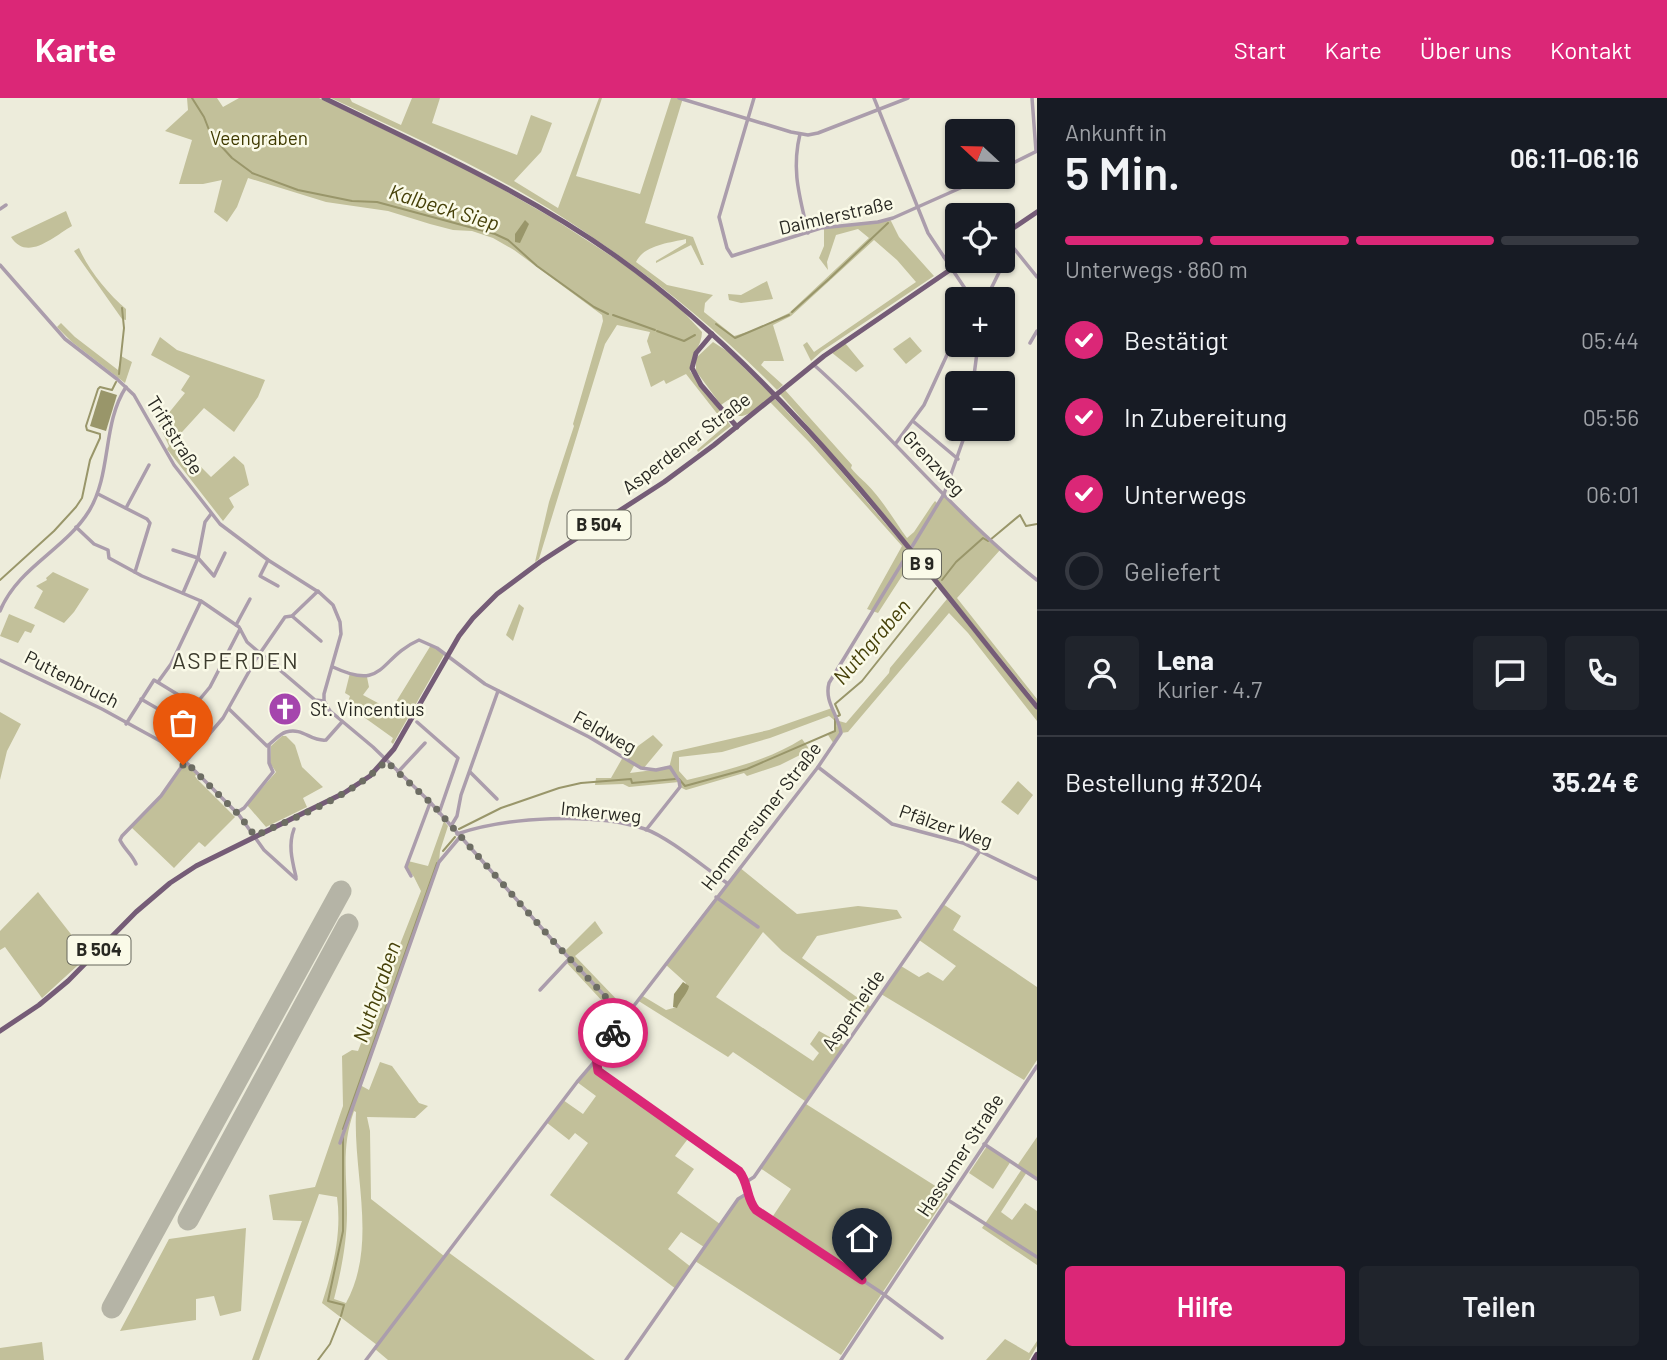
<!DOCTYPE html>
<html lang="de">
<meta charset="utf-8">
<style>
body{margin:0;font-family:Barlow,sans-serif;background:#20242c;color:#f1f3f6;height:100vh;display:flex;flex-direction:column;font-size:26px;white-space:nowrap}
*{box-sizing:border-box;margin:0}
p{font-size:23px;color:#9ea1a6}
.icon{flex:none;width:38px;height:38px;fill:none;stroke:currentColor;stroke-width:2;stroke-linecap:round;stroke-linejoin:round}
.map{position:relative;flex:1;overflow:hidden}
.side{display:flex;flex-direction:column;background:#171b24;width:630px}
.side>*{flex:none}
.needle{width:46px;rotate:292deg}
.tools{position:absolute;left:945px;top:21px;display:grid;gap:14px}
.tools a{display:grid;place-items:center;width:70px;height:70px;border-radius:7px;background:#171b24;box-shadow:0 2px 5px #0004;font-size:35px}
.pin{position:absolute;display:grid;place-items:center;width:60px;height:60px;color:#fff;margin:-72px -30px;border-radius:50% 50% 50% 0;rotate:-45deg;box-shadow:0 0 7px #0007}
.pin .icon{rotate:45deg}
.courier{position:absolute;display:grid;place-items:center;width:70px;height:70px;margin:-35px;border:5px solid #db2777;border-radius:50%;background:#fff;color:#222;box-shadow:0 2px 9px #0007}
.headline em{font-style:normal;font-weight:600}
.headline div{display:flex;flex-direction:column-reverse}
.headline{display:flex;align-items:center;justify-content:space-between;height:119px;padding:0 28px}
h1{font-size:46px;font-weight:600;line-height:52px}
.bar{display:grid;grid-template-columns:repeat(4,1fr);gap:10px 7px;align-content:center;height:84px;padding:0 28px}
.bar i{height:9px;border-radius:5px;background:#363941}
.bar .active{background:#db2777}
.bar p{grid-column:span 4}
.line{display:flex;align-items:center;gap:18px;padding:0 28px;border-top:2px solid #363941}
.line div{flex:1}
.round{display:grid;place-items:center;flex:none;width:74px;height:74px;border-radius:7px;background:#20242c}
ol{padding:0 28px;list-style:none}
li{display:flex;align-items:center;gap:21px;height:77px}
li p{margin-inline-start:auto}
li .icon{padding:7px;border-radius:50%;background:#db2777;color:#fff;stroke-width:4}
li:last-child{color:#9ea1a6}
li i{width:38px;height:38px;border:4px solid #363941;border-radius:50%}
.primary-button{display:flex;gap:14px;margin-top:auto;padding:14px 28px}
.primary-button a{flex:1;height:80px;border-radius:7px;background:#db2777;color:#fff;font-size:28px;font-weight:600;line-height:80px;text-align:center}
.primary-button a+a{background:#20242c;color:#f1f3f6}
header{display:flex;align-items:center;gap:42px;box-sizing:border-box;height:98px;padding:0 35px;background:#db2777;color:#fff}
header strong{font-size:33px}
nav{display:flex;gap:38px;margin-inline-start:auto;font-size:24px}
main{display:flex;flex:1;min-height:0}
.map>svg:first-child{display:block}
.green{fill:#c2c09a;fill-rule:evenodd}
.water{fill:#99966a}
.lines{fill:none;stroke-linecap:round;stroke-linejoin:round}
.stream{stroke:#99966a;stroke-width:2}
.runway{stroke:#b5b4a6;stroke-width:21}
.minor{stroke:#ab9dac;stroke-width:3.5}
.major{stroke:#755c77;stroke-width:5}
.highway{stroke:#624564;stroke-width:6}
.done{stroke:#6d6d63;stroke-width:7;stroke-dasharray:0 12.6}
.route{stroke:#db2777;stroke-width:9}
.labels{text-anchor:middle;stroke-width:5;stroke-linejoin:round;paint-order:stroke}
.shield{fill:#fafae8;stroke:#67675d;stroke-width:2}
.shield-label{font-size:18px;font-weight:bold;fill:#282822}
.park-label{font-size:19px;fill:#3f3a00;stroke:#fafae8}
.street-label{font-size:19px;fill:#282822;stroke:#fafae8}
.poi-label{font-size:19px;fill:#282822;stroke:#fafae8;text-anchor:start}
.water-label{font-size:21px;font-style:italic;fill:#464109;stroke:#fafae8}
.quarter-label{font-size:23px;letter-spacing:2px;fill:#3d3c2e;stroke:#fafae8}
</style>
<header>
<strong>Karte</strong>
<nav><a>Start</a><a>Karte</a><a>Über uns</a><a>Kontakt</a></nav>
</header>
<main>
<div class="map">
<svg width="1037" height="1262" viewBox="0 0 1037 1262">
<rect width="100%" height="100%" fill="#edecdb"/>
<g class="green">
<path d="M187,0H217L223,9L239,0H319L476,76L554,121L622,165L677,207L702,234C702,248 690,258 690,273L731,328L698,354L697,352L726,327L686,276L666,286L664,282L651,289L641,259L651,255L647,243L650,234L617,227L605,246L539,461L535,464L549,404L574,328L573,326L603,223L602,217L514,152L493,140L472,133L453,132L430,126L388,113L326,104L248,80L237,109L227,124L214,114L222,82L203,86H179L192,42L165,33L188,12Z"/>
<path d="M331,0H350L352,4L401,27L412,0H440L432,25L517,57L531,17L552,25L541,54L514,83L558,110L599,0H602L576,78L640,96L671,0H683L645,125L693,139L704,167H701L691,147L656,165V163L686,145V141C669,145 644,147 636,164L667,187L713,197L705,205L704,214L734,238L754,232L789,215L869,140L858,131L836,137L827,164L828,172L819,160L824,148V130L890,121L899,139L934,178L822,253L811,263L803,247L807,244L814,254L916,184L897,162L874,142L791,218L773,227L784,263H764L761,267L783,287L777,292C712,226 640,169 562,119C489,72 409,37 331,0Z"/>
<path d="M66,113L72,128C53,139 27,164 11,139Z"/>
<path d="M79,150C88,171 108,196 126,211V222L122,221L74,153Z"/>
<polygon points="767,183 773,201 741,205 729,202 728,196 741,197"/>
<polygon points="61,225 75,239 118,272 121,258 132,264 125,285 72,244 57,229"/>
<polygon points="160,239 177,252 265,282 258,299 234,334 204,310 172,345 185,358 188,356 211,379 234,358 244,367 249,387 229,400 234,409 223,423 167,351 169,348 159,327 185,295 181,292 190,278 151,257"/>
<polygon points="910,239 922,253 906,266 893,251"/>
<path d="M713,244L727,253L772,297C758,309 743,327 726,313L733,306L732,304L728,302L721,307L696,273V260Z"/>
<polygon points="845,245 864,268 856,274 831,254"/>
<path d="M785,292L852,367L851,370C858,379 867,385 874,394C886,408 896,425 907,440L914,434L932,407L935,403L937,405L944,396L1000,452L957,500L1037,601V605L878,409L780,296Z"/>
<polygon points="774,300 829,359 907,451 906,453 913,461 878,515 867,511 902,448 809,344 770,304"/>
<polygon points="53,474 89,491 74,514 64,525 34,510 43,493 36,488 47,482 46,480"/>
<path d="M947,501L1037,612V623L968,535L949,515L848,634L841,635L834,646L828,637L835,633C838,626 835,622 829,618L770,640L722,654L679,659V673L687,682C727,672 767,663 802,641L810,652L780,667L747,678L744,675L686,692L680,689L679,684L629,689L623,686L595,687L596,680H611L623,659L653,637L663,647L643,671L635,666L630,675L669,670L673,654L769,632L832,610L839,623L846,625L889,575L890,570Z"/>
<polygon points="519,506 524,510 513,543 506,537"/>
<polygon points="9,516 35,527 31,535 25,533 18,545 0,538"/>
<polygon points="431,547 445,555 393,646 391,644 393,640 347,607 350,598 345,595 350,575 367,579 369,589 363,597 391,612"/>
<polygon points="0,614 21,626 7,653 0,682"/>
<polygon points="282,638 286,638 295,647 302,669 323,689 303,700 307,709 266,729 247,707 276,674 270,665 271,648"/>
<polygon points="189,667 197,676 195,678 197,681 235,719 205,749 199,744 174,770 131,729 161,698 182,668"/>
<polygon points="1018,683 1033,697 1018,717 1001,704"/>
<path d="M444,723L448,728L440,753L439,764L360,987L369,992L380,964L392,968L419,1005L428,1008L415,1020L367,1019L370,1033L371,1101L444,1158L448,1154L595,1262H388L375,1251L377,1247L322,1205C333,1171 342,1135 337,1099L319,1096L259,1262H252L302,1123L273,1122L269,1097L315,1089L343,1008L342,958L352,952L358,953L421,793L414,779L406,769L408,763L428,768ZM354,1013L356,1014C353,1078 378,1146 346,1205L334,1201C341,1174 347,1144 347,1115C347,1077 341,1049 354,1013Z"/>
<polygon points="739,769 797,816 858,808 897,812 902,820 817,838 802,860 872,910 867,916 782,853 763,834 716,899 813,963 819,955 810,946 819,933 844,947 805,1003 733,954 728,959 637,902 641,897 666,912 677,909 686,885 665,866"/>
<polygon points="38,794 88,858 42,900 5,849 0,852 0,833"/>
<polygon points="943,806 961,818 953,832 1037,889 1037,962 1024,982 881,896 901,868 919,879 928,874 943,883 956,868 919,842"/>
<polygon points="595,823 603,835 575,858 621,906 626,918 618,920 566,864 569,861 563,855"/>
<polygon points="595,963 597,970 690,1038 675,1058 694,1071 677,1095 720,1126 738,1101 748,1095 751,1107 771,1121 791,1091 760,1070 806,1006 948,1096 841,1257 695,1163 704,1149 681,1134 668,1151 691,1169 676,1191 550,1097 588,1045 575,1035 569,1042 546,1024 563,1002 583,1016 596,998 577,984"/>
<polygon points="1037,1039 1037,1081 1027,1074 1001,1114 1012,1122 1025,1105 1037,1113 1037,1167 982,1130 1022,1071 1017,1068"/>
<polygon points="987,1048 1011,1063 993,1091 969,1075"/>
<polygon points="246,1130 241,1213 220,1218 214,1198 196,1201 196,1222 120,1233 169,1141"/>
<polygon points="1005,1241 1029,1255 1037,1243 1037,1248 1029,1262 986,1262"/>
<polygon points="42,1244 44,1262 0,1262 0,1250"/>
</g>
<g class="water">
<polygon points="525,122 529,126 520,145 515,144 515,136"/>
<polygon points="101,292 117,297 106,333 90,328"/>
<path d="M683,884L689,888C688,895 680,902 677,910L673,909L674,896Z"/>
</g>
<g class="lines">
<g class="stream">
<polyline points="192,0 204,19 211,37 232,60 251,74"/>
<polyline points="252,75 298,92 352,103 377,104 495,136 508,142 537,168 594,209 608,216"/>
<polyline points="830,180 888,125"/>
<polyline points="792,214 829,181"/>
<polyline points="613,217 655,232"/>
<polyline points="716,226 735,240 789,217"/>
<polyline points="657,233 684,243 695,237"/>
<polyline points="119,276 124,230 122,210"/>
<polyline points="990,442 1020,417 1026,428 1037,426"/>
<polyline points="0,482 54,433 76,409 82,400 90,362 100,340 100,336 87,332 86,328 98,291 100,289 112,292 116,284"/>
<polyline points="942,482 956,464 983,440 988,443"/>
<polyline points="838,618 840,617 835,606 862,583 936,490"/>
<polyline points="679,681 685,688 747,671 835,633 835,621"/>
<polyline points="459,731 501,710 559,690 581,685 631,681 632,685 675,681"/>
<polyline points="443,753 455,739"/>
<polyline points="343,1031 437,765"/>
<polyline points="341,1218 344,1207 328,1203 343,1133 343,1039"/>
<polyline points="318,1262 330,1246 340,1221"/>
</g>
<g class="runway">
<polyline points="188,1122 348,826"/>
<polyline points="112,1210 341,793"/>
</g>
<g class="minor">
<polyline points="679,0 791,34 808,37 818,35 908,0"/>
<polyline points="754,0 719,119 727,150 732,158 821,130 878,124 893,120 985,79"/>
<polyline points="874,0 928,135 972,201"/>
<polyline points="1032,0 1036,53"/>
<path d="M800,36C791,73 800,99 808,135"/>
<polyline points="1003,70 1037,53"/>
<polyline points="0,111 6,107"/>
<polyline points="944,159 960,164"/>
<path d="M0,167L65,241L117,281L134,297L174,367L220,426L268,462L320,495L333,507L340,524L341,536L324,596V603L330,613L373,649L430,704L555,845L617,911C630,935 588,948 598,973L739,1073C749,1085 746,1101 756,1112L882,1195L942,1240"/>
<polyline points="986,201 1012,148 1037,179"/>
<polyline points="1030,245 1037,233"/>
<path d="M813,266C891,335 955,418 1037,482"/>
<polyline points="973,285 978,247"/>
<polyline points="914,324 958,361"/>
<polyline points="896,345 924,307 957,235"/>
<polyline points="98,396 147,421 150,425 135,474"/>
<polyline points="126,410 149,367"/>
<polyline points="76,429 94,446 108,452 109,460 142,478 201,503 239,529 247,544 315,602 324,603"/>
<polyline points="173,452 198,460 214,478 225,455"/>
<polyline points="268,462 260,478 278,488"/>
<polyline points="183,495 198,460 205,424 211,416"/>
<path d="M0,513C18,469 65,452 89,413C112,375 102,326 126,289"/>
<polyline points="292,518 321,543"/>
<polyline points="236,527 250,501"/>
<polyline points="0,562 102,611 162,644 189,667 239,717 264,752 296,781"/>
<path d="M333,569C386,594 378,560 419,542L437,550L485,586L589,639L641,670L656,672L670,669L679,683L680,689L646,732"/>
<polyline points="158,584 171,566 201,503"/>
<polyline points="141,601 177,622 162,644"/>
<polyline points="195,607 210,589 240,531"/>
<path d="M229,611L267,648C273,644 279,636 286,634C303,629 311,644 326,642L342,624"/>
<polyline points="417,624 458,660 439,715"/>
<polyline points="126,626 154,582 195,607 187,620"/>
<polyline points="818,669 892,726 963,745 1037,781"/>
<polyline points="398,674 425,645"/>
<polyline points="470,674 497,701"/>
<polyline points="236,715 244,710 273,674 269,665 269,647"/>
<polyline points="451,728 457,718 461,697 498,593"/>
<path d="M294,731C288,747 292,762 296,779"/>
<path d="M457,736C507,719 595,714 645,731C668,739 705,770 727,785"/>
<path d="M136,766C132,756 124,751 120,742L122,738L161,698L182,668L223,620L256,561L285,519L292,518L318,493"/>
<polyline points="411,778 406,769 430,705"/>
<polyline points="716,799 758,829"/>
<polyline points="540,892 569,861"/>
<path d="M620,922L626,918L818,669L841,635C838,616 824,604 829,585L944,396L967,331"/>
<polyline points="340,1045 439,764 460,739"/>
<polyline points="984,1046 1037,1081"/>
<polyline points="746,1084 754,1079 980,753"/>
<polyline points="948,1102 1037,1159"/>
<polyline points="366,1262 577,984 595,963"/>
<polyline points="626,1262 738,1101 748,1095"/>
<polyline points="841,1262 1037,968"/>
</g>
<g class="major">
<path d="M324,0C424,49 526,94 617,159C786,280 907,450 1037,609"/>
<polyline points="1003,137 1037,114"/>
<polyline points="712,236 696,255 692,270 701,287 737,329"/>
<polyline points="0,933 39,907 68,883 136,814 170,785 196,768 344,695 370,678 394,651 459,538 473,520 497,496 540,464 664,384 714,347 824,258 963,163"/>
</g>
<polyline class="highway" points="1034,1262 1037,1257"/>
</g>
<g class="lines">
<path class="done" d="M183,667L185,664L189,667L239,717L255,738C299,717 351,699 386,663L432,706L555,845L617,911C622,921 619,927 613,935"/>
<path class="route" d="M613,935L596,959L598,973L739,1073C749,1085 746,1101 756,1112L862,1182"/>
</g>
<defs>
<symbol id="church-disc" viewBox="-11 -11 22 22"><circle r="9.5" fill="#a545ad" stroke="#fafae8"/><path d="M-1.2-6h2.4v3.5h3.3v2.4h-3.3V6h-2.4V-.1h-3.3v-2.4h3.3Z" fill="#fff"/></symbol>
</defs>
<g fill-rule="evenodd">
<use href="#church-disc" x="266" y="592" width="38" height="38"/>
</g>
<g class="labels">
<g class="shield">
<rect x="567.5" y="412.5" width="63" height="29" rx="5"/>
<rect x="903" y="451.5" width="38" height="29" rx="5"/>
<rect x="67.5" y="837.5" width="63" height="29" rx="5"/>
</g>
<g class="shield-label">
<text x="599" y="433">B 504</text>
<text x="922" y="472">B 9</text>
<text x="99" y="858">B 504</text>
</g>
<g class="park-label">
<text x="259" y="47">Veengraben</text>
</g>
<g class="street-label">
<text transform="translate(836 117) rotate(-13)" y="7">Daimlerstraße</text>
<text transform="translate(175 337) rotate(58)" y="7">Triftstraße</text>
<text transform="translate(686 345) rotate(-37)" y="7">Asperdener Straße</text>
<text transform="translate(934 365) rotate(47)" y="7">Grenzweg</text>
<text transform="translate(72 581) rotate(27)" y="7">Puttenbruch</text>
<text transform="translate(605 634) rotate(29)" y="7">Feldweg</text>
<text transform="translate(601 714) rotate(6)" y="7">Imkerweg</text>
<text transform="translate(761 718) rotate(-52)" y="7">Hommersumer Straße</text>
<text transform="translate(946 728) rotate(19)" y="7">Pfälzer Weg</text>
<text transform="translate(853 912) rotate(-55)" y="7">Asperheide</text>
<text transform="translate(960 1057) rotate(-57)" y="7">Hassumer Straße</text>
</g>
<g class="poi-label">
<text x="310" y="618">St. Vincentius</text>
</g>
<g class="water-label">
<text transform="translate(444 110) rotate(17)" y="7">Kalbeck Siep</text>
<text transform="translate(872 544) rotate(-49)" y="7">Nuthgraben</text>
<text transform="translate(377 894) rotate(-71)" y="7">Nuthgraben</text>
</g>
<g class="quarter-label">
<text x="236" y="571">ASPERDEN</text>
</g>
</g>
</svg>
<div class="tools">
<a><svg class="needle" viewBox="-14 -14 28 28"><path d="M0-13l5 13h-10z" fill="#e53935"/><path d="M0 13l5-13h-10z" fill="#9ea1a6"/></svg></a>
<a><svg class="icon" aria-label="locate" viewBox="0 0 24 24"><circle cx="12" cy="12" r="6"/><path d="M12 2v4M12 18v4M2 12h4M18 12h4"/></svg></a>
<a>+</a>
<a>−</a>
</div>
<div class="pin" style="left:183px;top:667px;background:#ea580c"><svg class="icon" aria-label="bag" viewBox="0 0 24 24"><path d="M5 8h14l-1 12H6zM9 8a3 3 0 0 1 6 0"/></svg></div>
<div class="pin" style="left:862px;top:1182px;background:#1f2937"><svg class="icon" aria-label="home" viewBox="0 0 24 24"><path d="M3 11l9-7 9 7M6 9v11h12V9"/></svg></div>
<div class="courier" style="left:613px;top:935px"><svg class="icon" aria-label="bike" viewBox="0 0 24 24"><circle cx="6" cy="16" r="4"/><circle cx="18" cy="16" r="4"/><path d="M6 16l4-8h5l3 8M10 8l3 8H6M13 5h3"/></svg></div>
</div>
<section class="side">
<div class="headline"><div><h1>5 Min.</h1><p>Ankunft in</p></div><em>06:11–06:16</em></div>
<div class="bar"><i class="active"></i><i class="active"></i><i class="active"></i><i></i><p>Unterwegs · 860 m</p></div>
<ol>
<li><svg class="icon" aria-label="check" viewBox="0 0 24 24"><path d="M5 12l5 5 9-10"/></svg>Bestätigt<p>05:44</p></li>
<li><svg class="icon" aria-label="check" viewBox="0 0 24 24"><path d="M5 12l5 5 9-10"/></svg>In Zubereitung<p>05:56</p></li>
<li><svg class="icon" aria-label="check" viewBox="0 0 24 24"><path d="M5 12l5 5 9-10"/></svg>Unterwegs<p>06:01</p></li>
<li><i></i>Geliefert</li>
</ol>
<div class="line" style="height:126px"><a class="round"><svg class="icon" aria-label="person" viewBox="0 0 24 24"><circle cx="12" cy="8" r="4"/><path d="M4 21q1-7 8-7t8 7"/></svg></a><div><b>Lena</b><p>Kurier · 4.7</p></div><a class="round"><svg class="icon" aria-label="chat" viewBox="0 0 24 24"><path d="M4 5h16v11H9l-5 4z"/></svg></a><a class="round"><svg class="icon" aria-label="phone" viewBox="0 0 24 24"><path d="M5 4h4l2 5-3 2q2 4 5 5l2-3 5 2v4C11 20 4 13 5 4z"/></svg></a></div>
<div class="line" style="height:91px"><div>Bestellung #3204</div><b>35.24 €</b></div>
<div class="primary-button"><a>Hilfe</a><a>Teilen</a></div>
</section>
</main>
